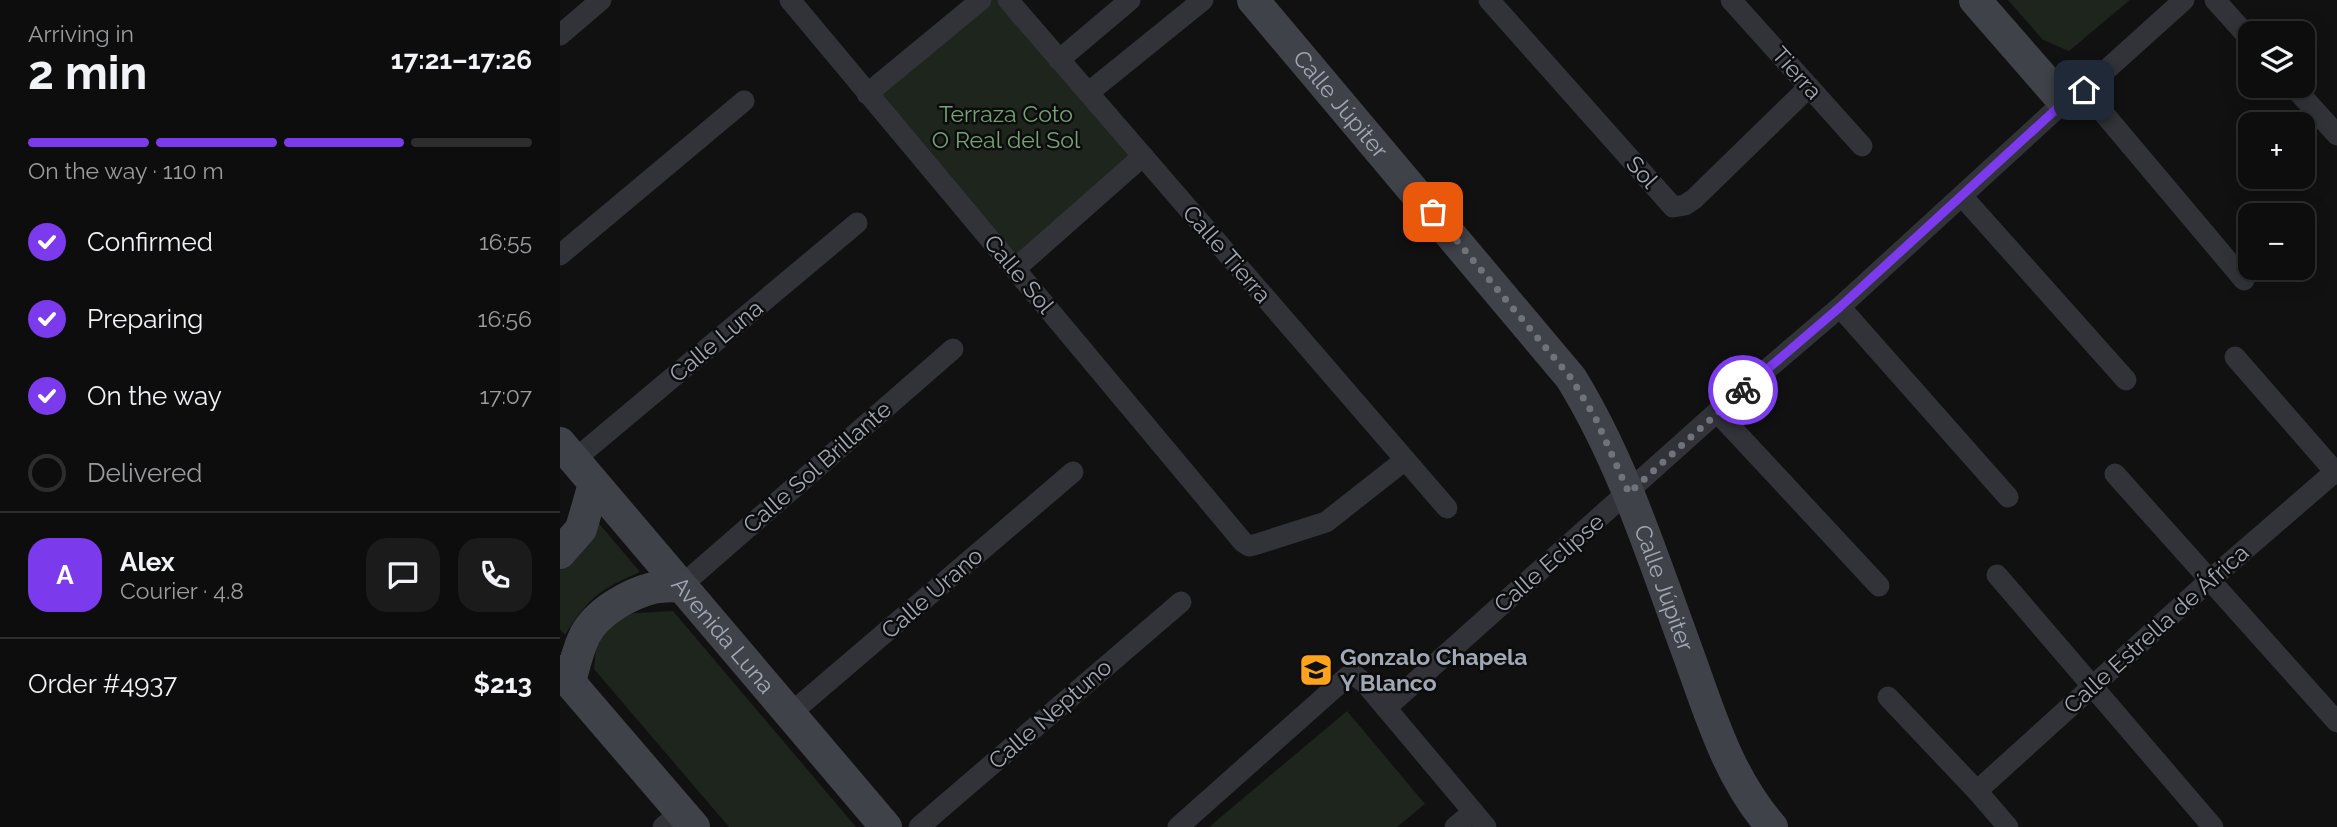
<!DOCTYPE html>
<meta charset="utf-8">
<style>
body{margin:0;font-family:Raleway,sans-serif;background:#1b1b1c;color:#f1f3f6;height:100vh;display:flex;flex-direction:column;font-size:26px;white-space:nowrap}
*{box-sizing:border-box;margin:0}
p{font-size:23px;color:#9a9c9e}
.icon{flex:none;width:38px;height:38px;fill:none;stroke:currentColor;stroke-width:2;stroke-linecap:round;stroke-linejoin:round}
.map{position:relative;flex:1;overflow:hidden}
.sheet{display:flex;flex-direction:column;background:#0d0d0e;width:560px}
.sheet>*{flex:none}
.fabs{position:absolute;left:1678px;top:21px;display:grid;gap:14px}
.fabs a{display:grid;place-items:center;width:77px;height:77px;border-radius:14px;background:#0d0d0e;box-shadow:0 4px 18px #0003,0 0 0 2px #2d2d2e;font-size:35px}
.pin{position:absolute;display:grid;place-items:center;width:60px;height:60px;color:#fff;margin:-30px;border-radius:14px;box-shadow:0 4px 10px #0006}
.courier{position:absolute;display:grid;place-items:center;width:70px;height:70px;margin:-35px;border:5px solid #7c3aed;border-radius:50%;background:#fff;color:#222;box-shadow:0 2px 9px #0007}
.head em{font-style:normal;font-weight:700}
.head div{display:flex;flex-direction:column-reverse}
.head{display:flex;align-items:center;justify-content:space-between;height:119px;padding:0 28px}
h1{font-size:46px;font-weight:700;line-height:52px}
.bar{display:grid;grid-template-columns:repeat(4,1fr);gap:10px 7px;align-content:center;height:84px;padding:0 28px}
.bar i{height:9px;border-radius:5px;background:#2d2d2e}
.bar .current{background:#7c3aed}
.bar p{grid-column:span 4}
.line{display:flex;align-items:center;gap:18px;padding:0 28px;border-top:2px solid #2d2d2e}
.line div{flex:1}
.round{display:grid;place-items:center;flex:none;width:74px;height:74px;border-radius:21px;background:#1b1b1c}
ol{padding:0 28px;list-style:none}
li{display:flex;align-items:center;gap:21px;height:77px}
li p{margin-inline-start:auto}
li .icon{padding:7px;border-radius:50%;background:#7c3aed;color:#fff;stroke-width:4}
li:last-child{color:#9a9c9e}
li i{width:38px;height:38px;border:4px solid #2d2d2e;border-radius:50%}
main{display:flex;flex:1;min-height:0}
.map>svg:first-child{display:block}
.green{fill:#1d251d}
.lines{fill:none;stroke-linecap:round;stroke-linejoin:round}
.street{stroke:#313338;stroke-width:21}
.secondary{stroke:#3f4248;stroke-width:32}
.done{stroke:#6f737c;stroke-width:7;stroke-dasharray:0 12.6}
.route{stroke:#7c3aed;stroke-width:9}
.labels{text-anchor:middle;stroke-width:5;stroke-linejoin:round;paint-order:stroke}
.street-label{font-size:23px;fill:#a1a8b5;stroke:#0c0c0d}
.park-label{font-size:23px;fill:#76a275;stroke:#0c0c0d}
.poi-label{font-size:23px;font-weight:bold;fill:#a1a8b5;stroke:#0c0c0d;text-anchor:start}
</style>
<main>
<section class="sheet">
<div class="head"><div><h1>2 min</h1><p>Arriving in</p></div><em>17:21–17:26</em></div>
<div class="bar"><i class="current"></i><i class="current"></i><i class="current"></i><i></i><p>On the way · 110 m</p></div>
<ol>
<li><svg class="icon" aria-label="check" viewBox="0 0 24 24"><path d="M5 12l5 5 9-10"/></svg>Confirmed<p>16:55</p></li>
<li><svg class="icon" aria-label="check" viewBox="0 0 24 24"><path d="M5 12l5 5 9-10"/></svg>Preparing<p>16:56</p></li>
<li><svg class="icon" aria-label="check" viewBox="0 0 24 24"><path d="M5 12l5 5 9-10"/></svg>On the way<p>17:07</p></li>
<li><i></i>Delivered</li>
</ol>
<div class="line" style="height:126px"><b class="round" style="background:#7c3aed;color:#fff">A</b><div><b>Alex</b><p>Courier · 4.8</p></div><a class="round"><svg class="icon" aria-label="chat" viewBox="0 0 24 24"><path d="M4 5h16v11H9l-5 4z"/></svg></a><a class="round"><svg class="icon" aria-label="phone" viewBox="0 0 24 24"><path d="M5 4h4l2 5-3 2q2 4 5 5l2-3 5 2v4C11 20 4 13 5 4z"/></svg></a></div>
<div class="line" style="height:91px"><div>Order #4937</div><b>$213</b></div>
</section>
<div class="map">
<svg width="1777" height="827" viewBox="0 0 1777 827">
<rect width="100%" height="100%" fill="#111112"/>
<g class="green">
<polygon points="421,0 448,0 583,156 455,269 307,94"/>
<polygon points="1448,0 1570,0 1509,51 1483,40"/>
<path d="M37,521L80,572C39,590 29,597 5,635L0,629V568Z"/>
<polygon points="113,611 296,827 169,827 34,669 37,637 61,614"/>
<polygon points="787,711 865,804 837,827 649,827"/>
</g>
<g class="lines">
<g class="street">
<polyline points="230,0 683,542 689,546 694,545 766,522 845,460"/>
<polyline points="448,0 887,508"/>
<polyline points="929,0 1113,207 1125,205 1134,199 1249,87"/>
<polyline points="1171,0 1302,146"/>
<polyline points="1655,0 1690,39"/>
<polyline points="0,35 41,0"/>
<polyline points="499,60 570,0"/>
<polyline points="1733,86 1777,135"/>
<polyline points="1524,90 1684,280"/>
<polyline points="528,93 643,0"/>
<polyline points="307,94 421,0"/>
<polyline points="1402,196 1566,380"/>
<polyline points="0,255 184,101"/>
<polyline points="455,269 583,156"/>
<polyline points="1280,307 1448,497"/>
<polyline points="1675,357 1777,474"/>
<polyline points="1157,412 1319,586"/>
<polyline points="14,460 297,223"/>
<polyline points="1555,474 1777,722"/>
<polyline points="1437,575 1653,827"/>
<polyline points="121,586 393,349"/>
<polyline points="1328,697 1417,791 1448,827"/>
<polyline points="826,708 1157,412 1280,307 1504,102 1524,90 1624,0"/>
<polyline points="230,714 513,472"/>
<polyline points="1417,791 1651,579 1777,470"/>
<polyline points="103,827 121,812"/>
<polyline points="359,827 621,602"/>
<polyline points="618,827 788,676 794,675 805,683 926,827"/>
<polyline points="895,827 913,812"/>
</g>
<g class="secondary">
<path id="s1" d="M693,0L1011,378C1064,464 1094,562 1129,656C1151,717 1169,778 1212,827"/>
<polyline points="1415,0 1504,102"/>
<path id="s2" d="M0,443L326,827"/>
<polyline points="0,553 21,529 34,484"/>
<polyline points="0,671 134,827"/>
<path d="M10,682C14,667 18,649 25,635C37,612 69,594 93,588C102,586 112,586 121,586"/>
</g>
</g>
<g class="lines">
<polyline class="done" points="873,212 1011,378 1036,419 1069,493 1183,390"/>
<polyline class="route" points="1183,390 1280,307 1504,102 1524,90"/>
</g>
<defs>
<symbol id="school-square" viewBox="-11 -11 22 22"><rect x="-9" y="-9" width="18" height="18" rx="4" fill="#ffa31c" stroke="#0c0c0d"/><path d="M0-5L7-2L0 1L-7-2ZM-4 1L0 2.5L4 1V4Q0 6-4 4Z" fill="#111"/></symbol>
</defs>
<g fill-rule="evenodd">
<use href="#school-square" x="737" y="651" width="38" height="38"/>
</g>
<g class="labels">
<g class="street-label">
<text transform="translate(1237 73) rotate(48)" y="8">Tierra</text>
<text dy="8" stroke="none"><textPath href="#s1" startOffset="136">Calle Júpiter</textPath></text>
<text transform="translate(1082 172) rotate(48)" y="8">Sol</text>
<text transform="translate(667 254) rotate(49)" y="8">Calle Tierra</text>
<text transform="translate(459 274) rotate(50)" y="8">Calle Sol</text>
<text transform="translate(156 341) rotate(-40)" y="8">Calle Luna</text>
<text transform="translate(257 467) rotate(-41)" y="8">Calle Sol Brillante</text>
<text transform="translate(989 563) rotate(-41)" y="8">Calle Eclipse</text>
<text dy="8" stroke="none"><textPath href="#s1" startOffset="724">Calle Júpiter</textPath></text>
<text transform="translate(372 593) rotate(-41)" y="8">Calle Urano</text>
<text transform="translate(1596 629) rotate(-42)" y="8">Calle Estrella de África</text>
<text dy="8" stroke="none"><textPath href="#s2" startOffset="252">Avenida Luna</textPath></text>
<text transform="translate(490 714) rotate(-41)" y="8">Calle Neptuno</text>
</g>
<g class="park-label">
<text x="446" y="122">Terraza Coto<tspan x="446" dy="26">O Real del Sol</tspan></text>
</g>
<g class="poi-label">
<text x="780" y="665">Gonzalo Chapela<tspan x="780" dy="26">Y Blanco</tspan></text>
</g>
</g>
</svg>
<div class="fabs">
<a><svg class="icon" aria-label="layers" viewBox="0 0 24 24"><path d="M12 4l9 5-9 5-9-5zM3 14l9 5 9-5"/></svg></a>
<a>+</a>
<a>−</a>
</div>
<div class="pin" style="left:873px;top:212px;background:#ea580c"><svg class="icon" aria-label="bag" viewBox="0 0 24 24"><path d="M5 8h14l-1 12H6zM9 8a3 3 0 0 1 6 0"/></svg></div>
<div class="pin" style="left:1524px;top:90px;background:#1f2937"><svg class="icon" aria-label="home" viewBox="0 0 24 24"><path d="M3 11l9-7 9 7M6 9v11h12V9"/></svg></div>
<div class="courier" style="left:1183px;top:390px"><svg class="icon" aria-label="bike" viewBox="0 0 24 24"><circle cx="6" cy="16" r="4"/><circle cx="18" cy="16" r="4"/><path d="M6 16l4-8h5l3 8M10 8l3 8H6M13 5h3"/></svg></div>
</div>
</main>
